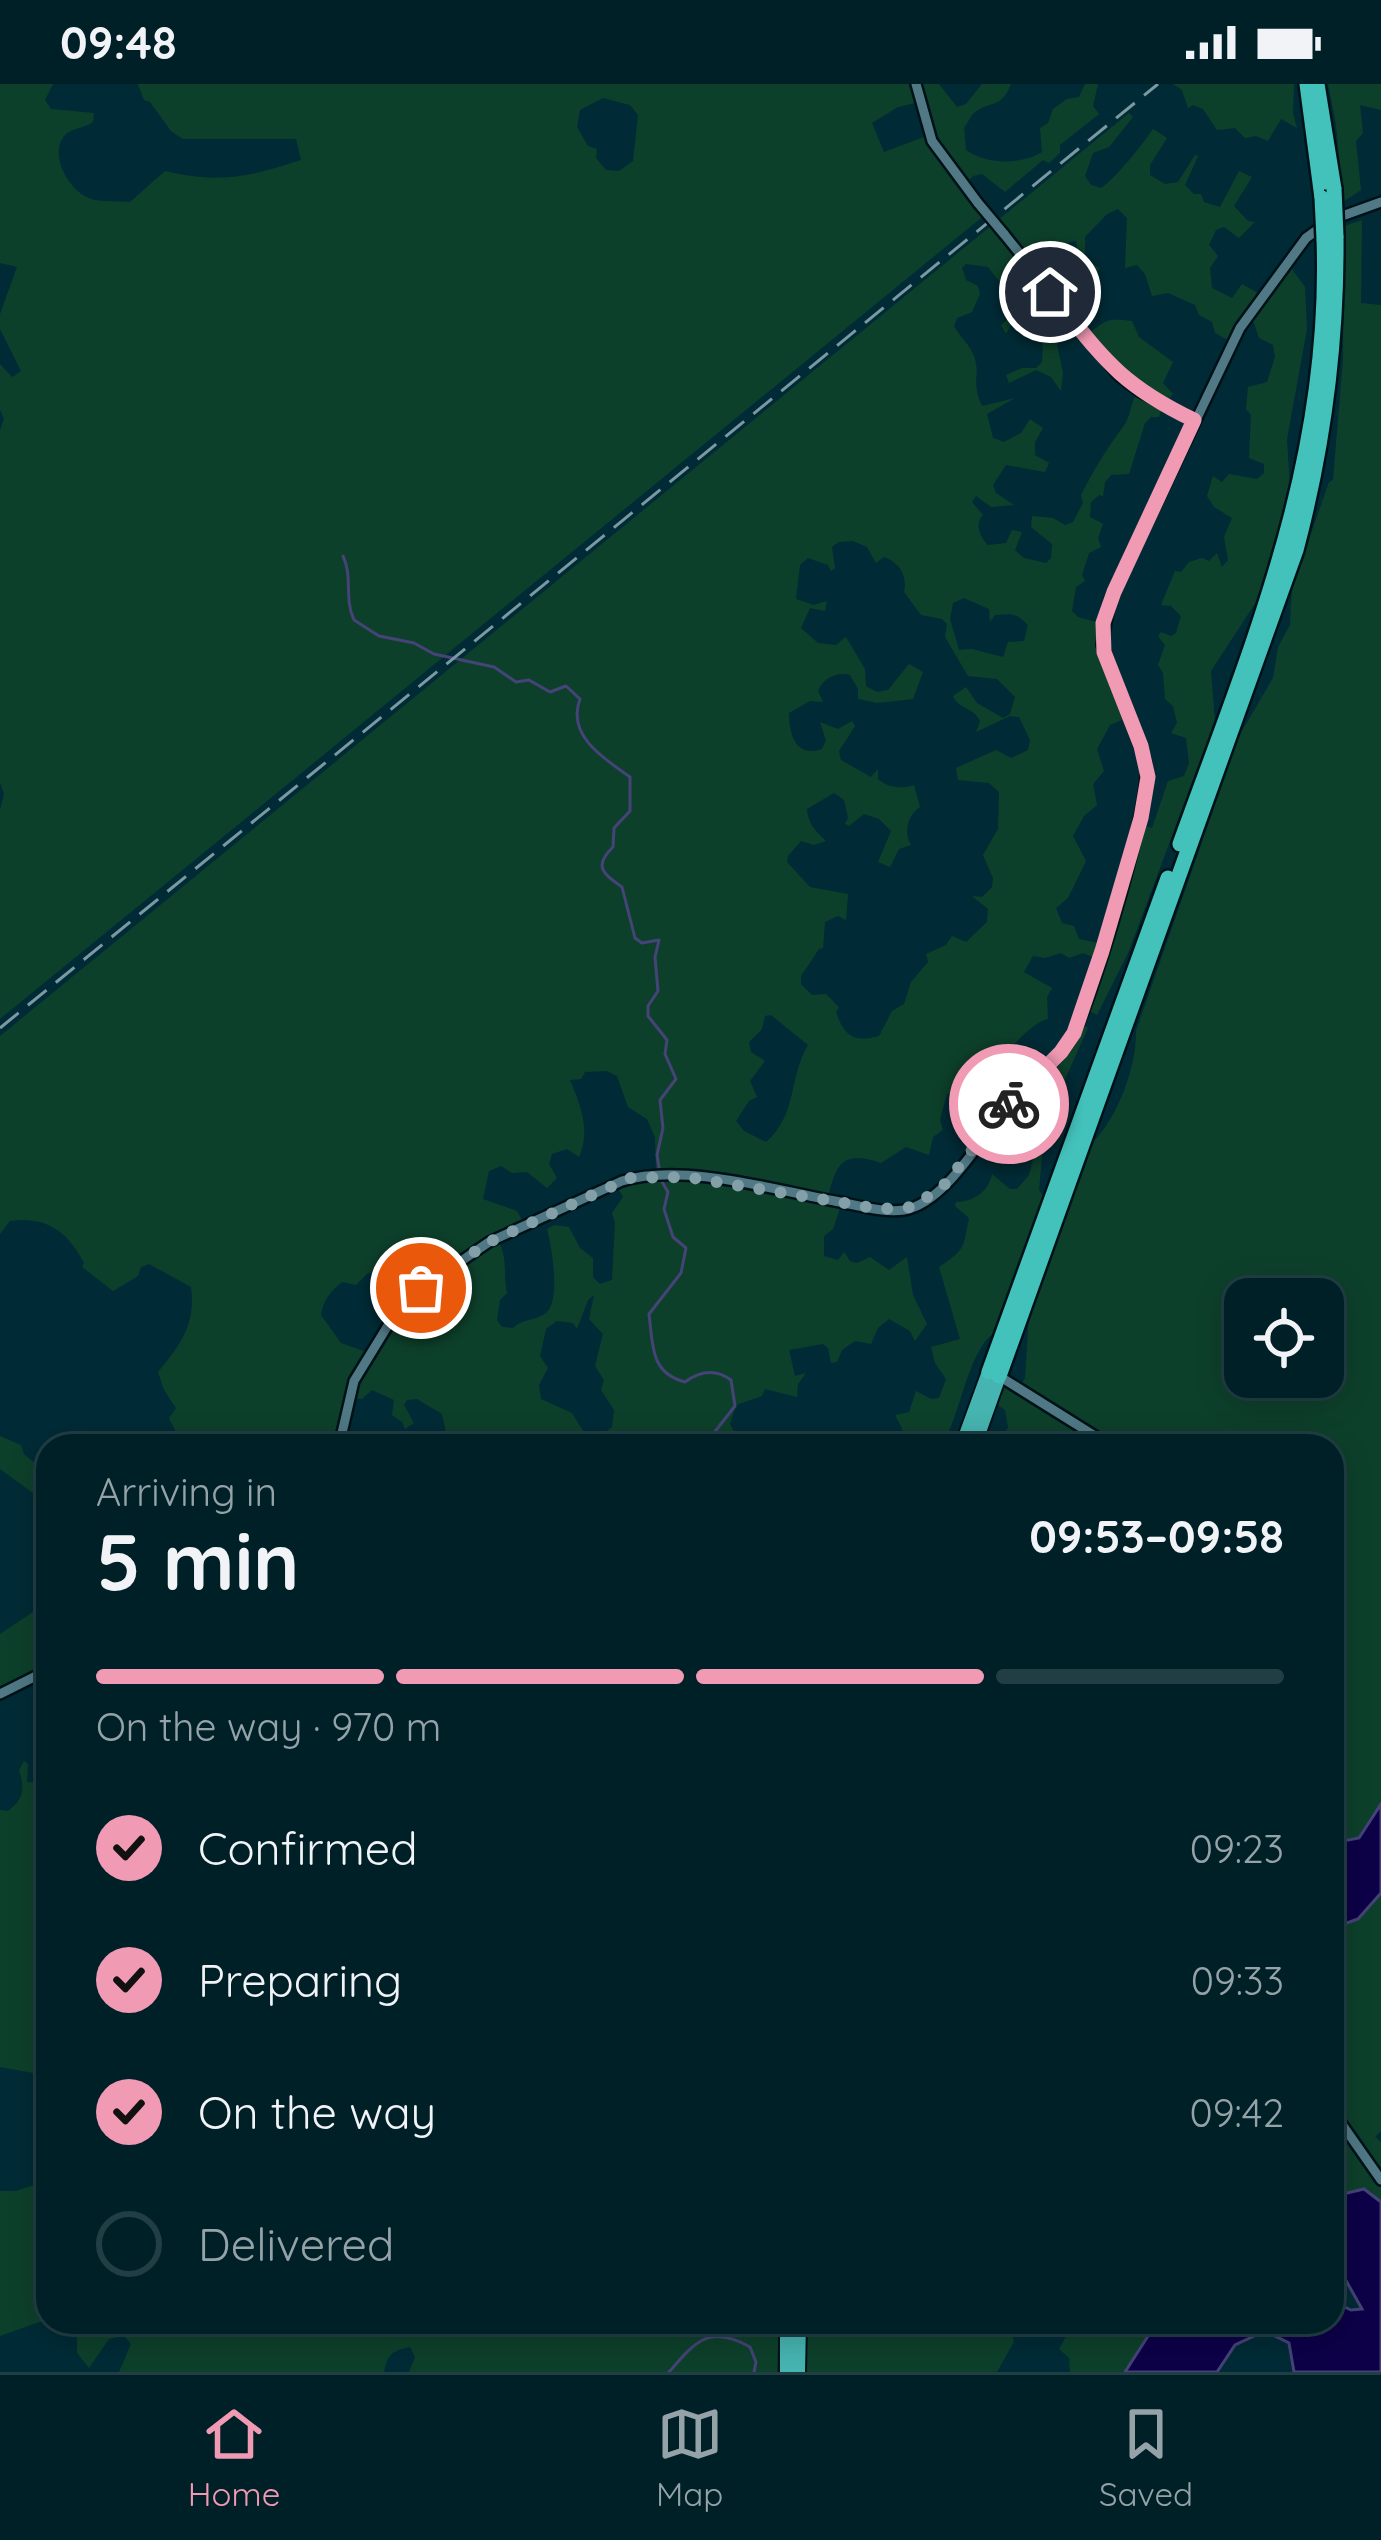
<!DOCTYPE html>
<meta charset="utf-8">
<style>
body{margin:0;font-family:Quicksand,sans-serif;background:#0a2830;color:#f1f3f6;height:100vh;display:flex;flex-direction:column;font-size:45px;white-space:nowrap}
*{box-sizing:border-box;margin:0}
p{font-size:39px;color:#95a3a8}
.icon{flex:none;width:66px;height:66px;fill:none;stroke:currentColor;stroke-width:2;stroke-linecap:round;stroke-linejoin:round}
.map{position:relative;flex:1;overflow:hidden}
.drawer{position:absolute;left:36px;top:1350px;width:1308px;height:900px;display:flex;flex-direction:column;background:#002028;border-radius:36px;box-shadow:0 6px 30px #0003,0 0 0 3px #223e45}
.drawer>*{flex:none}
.tools{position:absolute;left:1224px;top:1194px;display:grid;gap:24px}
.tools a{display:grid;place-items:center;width:120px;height:120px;border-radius:24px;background:#002028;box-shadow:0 6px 30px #0003,0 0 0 3px #223e45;font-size:60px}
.pin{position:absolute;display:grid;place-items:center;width:102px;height:102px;color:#fff;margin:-51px;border:6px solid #fff;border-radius:50%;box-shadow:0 3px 12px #0007}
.courier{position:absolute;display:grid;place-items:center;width:120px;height:120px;margin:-60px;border:9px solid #f19ab4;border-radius:50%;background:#fff;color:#222;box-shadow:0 3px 15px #0007}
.summary em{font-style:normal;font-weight:700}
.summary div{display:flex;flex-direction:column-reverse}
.summary{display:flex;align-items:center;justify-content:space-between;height:204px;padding:0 60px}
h1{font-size:78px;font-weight:700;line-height:90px}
.bar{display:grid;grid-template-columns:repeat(4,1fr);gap:18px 12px;align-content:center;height:144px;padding:0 60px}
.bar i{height:15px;border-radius:9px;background:#223e45}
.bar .current{background:#f19ab4}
.bar p{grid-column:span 4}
ol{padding:0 60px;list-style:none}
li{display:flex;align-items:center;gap:36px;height:132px}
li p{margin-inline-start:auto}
li .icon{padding:12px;border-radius:50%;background:#f19ab4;color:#111;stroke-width:4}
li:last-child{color:#95a3a8}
li i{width:66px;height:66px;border:6px solid #223e45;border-radius:50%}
.status{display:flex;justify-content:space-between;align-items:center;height:84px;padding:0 60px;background:#002028;direction:ltr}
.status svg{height:33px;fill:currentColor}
.tab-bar{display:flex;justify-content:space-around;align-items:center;height:168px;border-top:3px solid #223e45;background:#002028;font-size:33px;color:#95a3a8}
.tab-bar a{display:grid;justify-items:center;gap:6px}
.tab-bar .current{color:#f19ab4}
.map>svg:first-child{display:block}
.green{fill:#0d402b;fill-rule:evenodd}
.water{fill:#0d0048;stroke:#454377;stroke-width:3}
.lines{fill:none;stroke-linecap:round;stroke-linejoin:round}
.stream{stroke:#454377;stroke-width:3}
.tertiary-casing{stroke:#001218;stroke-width:14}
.trunk-casing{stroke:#001218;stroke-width:18}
.motorway-casing{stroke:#001218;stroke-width:20}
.tertiary{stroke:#507985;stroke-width:9}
.trunk{stroke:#46b4b0;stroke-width:14}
.motorway{stroke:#43c2bb;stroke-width:15}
.rail{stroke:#7b99a1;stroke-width:3;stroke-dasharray:24 12;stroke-linecap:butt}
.tertiary-bridge-casing{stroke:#001218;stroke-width:14;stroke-linecap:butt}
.motorway-bridge-casing{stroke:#001218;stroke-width:20;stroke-linecap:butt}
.tertiary-bridge{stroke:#507985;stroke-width:9}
.motorway-bridge{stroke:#43c2bb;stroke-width:15}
.done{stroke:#83a0a8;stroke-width:12;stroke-dasharray:0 21.6}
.route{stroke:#f19ab4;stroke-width:15}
</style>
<div class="status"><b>09:48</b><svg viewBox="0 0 49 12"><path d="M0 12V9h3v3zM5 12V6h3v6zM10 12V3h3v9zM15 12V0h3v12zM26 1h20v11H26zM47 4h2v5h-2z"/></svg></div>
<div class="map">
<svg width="1381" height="2288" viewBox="0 0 1381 2288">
<rect width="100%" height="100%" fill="#002b36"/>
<g class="green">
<path d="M0,0H53L45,16L51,25L94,29L93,38C85,44 73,44 66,50C47,69 69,108 91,115C99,118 119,117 130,118L165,87C219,100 249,93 301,76L296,55H183L171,47L150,18L144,16L138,0H939L957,23L966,20L982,0H1011C1001,25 992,16 975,28C970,32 968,39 964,44L966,66C987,81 1021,81 1042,68L1040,44L1048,39L1053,25L1067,15L1079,13L1085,0H1098L1093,22L1099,30L1060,61V69L1049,79L1043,76L1005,108L982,90L973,92L964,101L986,130L0,935V726L4,710L0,699V346L4,335L0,326V280L12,293L21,287L0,245V230L17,183L0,179ZM603,14L630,21L638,31L633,77L619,87L606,86L596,74L597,65L588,62L577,43L580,26ZM919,18L929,51L884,68L872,39L898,23Z"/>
<polygon points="1173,0 1294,0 1293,29 1297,44 1281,35 1268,57 1256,52 1245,54 1235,44 1217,46 1203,25 1193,21 1188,24 1182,6"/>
<polygon points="1328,0 1381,0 1381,26 1360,21 1363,49 1356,57 1361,106 1343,118 1336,40"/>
<path d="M1129,29L1133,33L1109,63L1093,69L1085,92L1091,101L1101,104C1114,96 1143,60 1153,45L1167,54L1150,81V91L1165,100L1178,98L1195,71L1198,72L1185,101L1194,110H1201L1204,118L1220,123L1239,87L1252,93L1234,122L1248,137L1255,138L1239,154L1224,143L1216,146L1209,161L1218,172L1210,184L1212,204L1232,214L1242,200L1258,209L1282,179L1289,181L1305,203L1307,245L1287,355L1290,404L1271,469L1269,489L1258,515L1211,587L1215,638L1128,869L1097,931L1085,924L1098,875L1083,869L1069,874L1061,869L1045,874L1033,872L1024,888L1052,904L1047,913L1048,935C1026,939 991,989 975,1007L947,1010L940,1036L943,1046L933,1053L929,1071L906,1063L881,1079C843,1066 836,1079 828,1114L841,1121L833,1145L824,1152V1172L838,1176L844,1168L850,1177L857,1179L870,1173L889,1186L907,1173L913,1211L927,1240L915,1257L910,1247L889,1235L878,1244L871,1260L855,1257L842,1266L837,1278L831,1279L828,1264L823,1260L789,1266L795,1292L806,1289L798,1300L797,1313L765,1305L762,1312L736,1321L730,1340L742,1362H449L442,1330L417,1315L407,1316L404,1321L414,1339L405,1345L402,1338L392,1331L394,1316L372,1306L362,1315L348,1314L339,1362H177L176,1348L169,1334L176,1324L164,1306L158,1288C181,1260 196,1240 191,1203L149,1180L141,1183L138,1192L113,1207L82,1183L84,1179C68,1148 47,1132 10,1137L0,1150V952ZM1118,125L1127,134L1125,184L1137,181L1145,190L1152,212L1168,209L1195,221L1199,231L1212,238L1215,249L1230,257L1246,232L1254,239L1259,254L1273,261L1275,273L1267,298L1248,303L1246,325L1251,331L1249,374L1264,380V389L1257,395L1229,390L1222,398L1213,392L1207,412L1214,423L1232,434L1224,453L1228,476L1222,483L1217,469L1209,477L1202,474L1189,478L1181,488L1175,487L1161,521L1171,522L1181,532L1176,549L1171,552L1161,548L1158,552L1165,561L1158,581L1163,589L1165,615L1173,622L1177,639L1171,649L1186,654L1189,679L1184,692L1168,697L1152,744L1140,740L1103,860L1079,855L1074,842L1062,839L1056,824L1068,814L1086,777L1073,752L1084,732L1097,721L1093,700L1104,687L1097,665L1110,641L1129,633L1102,560L1103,540L1078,533L1072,527L1076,503L1085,497L1082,491L1089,469L1101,463L1098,454L1103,440L1090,433L1091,418L1099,411L1103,412L1105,398L1111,391L1129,390L1145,339L1151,333H1159L1163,321L1173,310L1163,299L1173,278L1139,253L1132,237C1105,234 1109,235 1086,251L1138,307C1130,319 1131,333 1123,343C1107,364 1093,387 1081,411L1083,419L1073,438L1065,441L1053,434L1032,432L1031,443L1052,460L1051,474L1046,479L1024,474L1015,466L1022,448L1012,446L1006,459L988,461C980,453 974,440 983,431L972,418L976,412L991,423L1014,421L996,409L993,401L1006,381L1045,388L1049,379L1035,371V358L1043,344L1030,335L1021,349L1004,358L993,354L987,330L1015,314L982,322C971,298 980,294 975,275C971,261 960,254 954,242L957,234L972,228L980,210L978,202L966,196L962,184L966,180L988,183L1005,205L1013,200C1019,183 1059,159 1076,157C1081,178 1070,200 1054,212L1036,193L1024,203L1020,217L1005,226L1007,236L1001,241L1006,250L1011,241L1018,240L1043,254L1042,278L1036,284H1022L1006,291L1009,299L1036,286L1051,293L1061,307L1063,289L1057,260L1076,242L1067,227L1100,184L1085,176V153L1107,130ZM853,457L867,463L876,479L884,473C899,478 908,492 904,508L921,531L942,535L947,540L945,553L968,592L997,595L1015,613L1010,630L1003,634L977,619L966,603L953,612C958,625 975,624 980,637L976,648L1010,632L1019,633L1030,656L1028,666L1011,674L996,666L956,684L958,696L989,699L999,708L998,745L983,771L993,794L992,803L982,813L972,812L988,825L987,838L966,858L952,852L946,861L926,870L928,878L911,898L904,920L892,927L879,952C854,959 844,952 836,928L839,923L826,910L812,911L801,900V892L819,865L823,864L825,838L838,832L846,836L848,810L810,803L787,778L788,772L801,757L814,761L826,757C816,747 808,741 807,725L834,709L844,716L848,734L845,740L849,742L864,730L879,735L891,747L878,778L890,783L899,765L911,761C903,749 908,730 920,723L914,701C903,706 886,703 878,695V685L871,693L841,676L839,667L855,642L852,637L838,645L820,638L826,656L822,665C796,674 789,651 789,629L810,617L823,618L818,607C823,594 837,587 850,591L858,605V615L877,619L913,615L923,588L909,580L888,606L877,608L866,602L865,585L846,553L836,561L818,559L801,544L810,524L825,527L827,517L814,521L796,515L800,481L808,474L828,481L831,487L835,484L832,463L839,458ZM964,514L989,525L990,538L995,531C1011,530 1016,528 1028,541L1024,557L1008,558L1003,573L972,565L959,566L950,535L953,519ZM771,931L808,961C788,995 798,1030 766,1058L744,1047L736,1037L749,1017L757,1013L750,997L765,977L751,968L749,958L762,945L765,932ZM607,987L617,992L628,1023L647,1035L655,1053L656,1090L616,1100L623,1113L612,1129L615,1139L612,1196L600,1200L593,1193V1174L580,1164L569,1143L554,1141L547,1145C552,1164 561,1216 546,1229C534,1238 523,1234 513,1244L502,1243L497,1236L500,1216L507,1209C503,1189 508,1174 498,1156L525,1141L517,1127L483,1115L489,1087L501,1082L512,1089L527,1088L547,1104L557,1094L549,1080L552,1070L567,1065L579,1073C591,1046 580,1020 570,996L581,995L585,988ZM368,1189L391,1194L408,1211L369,1269L341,1259L321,1231C323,1216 330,1208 342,1198L356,1201ZM594,1211L589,1235L603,1250L595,1282L604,1296L601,1306L614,1326L612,1343L600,1352L585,1350L572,1329L541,1315L539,1301L548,1284L540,1272L546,1245L557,1237L573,1239L577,1245L588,1216Z"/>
<path d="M1362,136L1361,219L1381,221V1720L1359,1754L1332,1759V1652L1336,1651L1341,1621L1332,1614L1335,1563L1332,1488L1346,1462L1332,1450V1362H1264L1256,1355L1230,1354L1225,1362H995L1008,1344L1005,1326L998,1321L1006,1297L1019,1304L1025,1294L1029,1230L1094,1057C1118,1033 1137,981 1136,947L1239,652L1273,594L1278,563L1290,541L1292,504L1329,398L1333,396L1343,275L1344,142ZM1245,1215H1323V1293H1245Z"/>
<path d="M1078,938L1088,944L1053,1022L1043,1063L1039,1106L1043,1112L996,1248C969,1262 960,1333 942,1362H898C908,1348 900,1342 895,1331L909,1328L916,1307L931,1315L939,1314L946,1295L935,1279L931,1263L960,1255L939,1183C966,1165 963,1164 969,1134L955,1122L956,1118C974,1118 989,1107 992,1090L1010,1105H1017L1029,1091L1034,1071L1020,1064L1010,1068L1007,1060C1022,1044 1041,1041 1049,1017L1032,999L1060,969Z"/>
<polygon points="0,1352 21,1361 24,1370 48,1390 48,1420 0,1385"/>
<polygon points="48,1518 48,1586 0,1610 0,1550"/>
<path d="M48,1646V2025L40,2020L44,1991L0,1983V1726L8,1727C24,1715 25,1705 19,1686L24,1677L28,1680L27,1698L37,1699L40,1689L35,1668Z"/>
<polygon points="1381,1809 1381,2047 1375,2053 1381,2058 1381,2119 1364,2105 1339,2112 1332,2109 1332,1833 1344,1840 1358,1835"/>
<polygon points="48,2096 48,2235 0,2252 0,2107 16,2107"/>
<path d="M66,2238H126L133,2245L157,2238H779L777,2288H409L415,2273L410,2263C392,2267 388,2270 384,2288H119L131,2260L124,2252L109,2255L89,2284L77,2269V2251Z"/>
<polygon points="807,2238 959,2238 963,2242 998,2238 1012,2249 1014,2258 997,2288 807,2288"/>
<polygon points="1074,2238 1157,2238 1125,2288 1070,2288 1069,2274 1059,2265"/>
</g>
<g class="water">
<polygon points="1381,1720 1381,1809 1358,1835 1344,1840 1332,1833 1332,1759 1359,1754"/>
<polygon points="1364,2105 1381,2118 1381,2288 1294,2288 1289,2259 1265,2247 1235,2261 1217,2288 1125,2288 1157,2238 1332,2238 1332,2217 1351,2226 1362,2225 1344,2193 1332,2182 1332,2109 1339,2111"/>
</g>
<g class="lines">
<g class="stream">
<path d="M343,472C353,493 344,515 354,536L379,552L414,559L434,570L494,583L516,598L529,596L550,608L566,602L580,615C566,652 605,675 630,693V727L614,744L613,763C593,782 603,790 622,803L635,854L642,859L659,856L655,873L658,907L648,922V932L667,956L665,970L676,995L660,1016L663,1044L657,1071L661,1096L668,1108L664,1125L673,1153L686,1164L681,1189L649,1230C653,1261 650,1289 685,1298C700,1287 716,1285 731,1296L735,1322L713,1350L714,1362"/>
<path d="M669,2288C696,2257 709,2240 750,2263L756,2278L754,2288"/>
</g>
<defs>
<g id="tertiary">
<polyline points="916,0 932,57 978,119"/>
<polyline points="1004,150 1118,291 1139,307 1194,336"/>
<polyline points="999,1292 1111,1362"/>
<path d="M339,1362L354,1297L398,1225L406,1215L489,1158L622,1097C683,1078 778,1107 840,1118C860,1122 884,1129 904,1126C947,1119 985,1047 1012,1017C1032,994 1060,977 1074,949C1094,910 1155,711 1145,675L1102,561L1110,516L1240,244L1306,154L1331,136L1381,118"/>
<polyline points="0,1610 48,1586"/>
<polyline points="1332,2026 1381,2096"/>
</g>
<g id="trunk">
<polyline points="962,1362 989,1288"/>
<polyline points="974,1362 999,1292"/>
<polyline points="787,2288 787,2238"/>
<polyline points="798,2288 799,2238"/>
</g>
<g id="motorway">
<polyline points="1307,0 1322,114"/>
<polyline points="1317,0 1334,105"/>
<path d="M1180,760C1253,558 1332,376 1324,155"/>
<polyline points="989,1288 1168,794"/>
<path d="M999,1292L1296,466C1324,361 1337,260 1336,152"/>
</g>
</defs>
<use href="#tertiary" class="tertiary-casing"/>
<use href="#trunk" class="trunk-casing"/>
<use href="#motorway" class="motorway-casing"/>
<use href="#tertiary" class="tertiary"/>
<use href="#trunk" class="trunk"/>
<use href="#motorway" class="motorway"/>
<polyline class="rail" points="0,944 1158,0"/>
<defs>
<polyline id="tertiary-bridge" points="978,119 1004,150"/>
<g id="motorway-bridge">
<polyline points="1334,105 1336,152"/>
<polyline points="1322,114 1324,155"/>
</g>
</defs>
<use href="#tertiary-bridge" class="tertiary-bridge-casing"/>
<use href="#motorway-bridge" class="motorway-bridge-casing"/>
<use href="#tertiary-bridge" class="tertiary-bridge"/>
<use href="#motorway-bridge" class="motorway-bridge"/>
</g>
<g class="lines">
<polyline class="done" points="421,1204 489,1158 630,1094 687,1093 880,1125 913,1123 944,1101 1009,1020"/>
<path class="route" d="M1009,1020L1061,968L1074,949L1102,867L1141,734L1148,693L1141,662L1104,568L1103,539L1114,508L1194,336C1117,299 1102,272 1050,208"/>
</g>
</svg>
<div class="tools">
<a><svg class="icon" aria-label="locate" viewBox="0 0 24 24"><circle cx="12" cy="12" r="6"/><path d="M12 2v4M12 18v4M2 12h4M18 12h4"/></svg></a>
</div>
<div class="pin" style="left:421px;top:1204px;background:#ea580c"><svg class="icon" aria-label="bag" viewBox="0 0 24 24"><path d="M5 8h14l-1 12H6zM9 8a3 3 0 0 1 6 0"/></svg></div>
<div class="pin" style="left:1050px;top:208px;background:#1f2937"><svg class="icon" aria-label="home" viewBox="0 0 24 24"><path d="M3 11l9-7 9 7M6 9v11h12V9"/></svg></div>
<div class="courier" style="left:1009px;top:1020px"><svg class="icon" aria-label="bike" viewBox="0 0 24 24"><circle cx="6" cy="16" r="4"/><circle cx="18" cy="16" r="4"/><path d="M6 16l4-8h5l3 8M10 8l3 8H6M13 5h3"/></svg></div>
<section class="drawer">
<div class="summary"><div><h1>5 min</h1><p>Arriving in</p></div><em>09:53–09:58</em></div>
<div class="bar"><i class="current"></i><i class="current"></i><i class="current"></i><i></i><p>On the way · 970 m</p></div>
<ol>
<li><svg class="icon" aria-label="check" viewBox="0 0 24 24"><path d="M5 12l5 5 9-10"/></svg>Confirmed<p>09:23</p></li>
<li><svg class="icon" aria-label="check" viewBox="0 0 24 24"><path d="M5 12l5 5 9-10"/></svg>Preparing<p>09:33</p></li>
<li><svg class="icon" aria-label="check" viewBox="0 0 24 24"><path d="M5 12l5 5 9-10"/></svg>On the way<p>09:42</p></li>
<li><i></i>Delivered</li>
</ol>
</section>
</div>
<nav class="tab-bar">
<a class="current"><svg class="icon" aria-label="home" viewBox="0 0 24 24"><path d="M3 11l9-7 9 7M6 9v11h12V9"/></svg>Home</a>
<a><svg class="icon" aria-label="map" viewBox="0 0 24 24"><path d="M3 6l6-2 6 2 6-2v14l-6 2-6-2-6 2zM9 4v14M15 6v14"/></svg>Map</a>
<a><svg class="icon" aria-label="saved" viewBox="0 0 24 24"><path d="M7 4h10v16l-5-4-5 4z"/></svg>Saved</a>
</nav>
